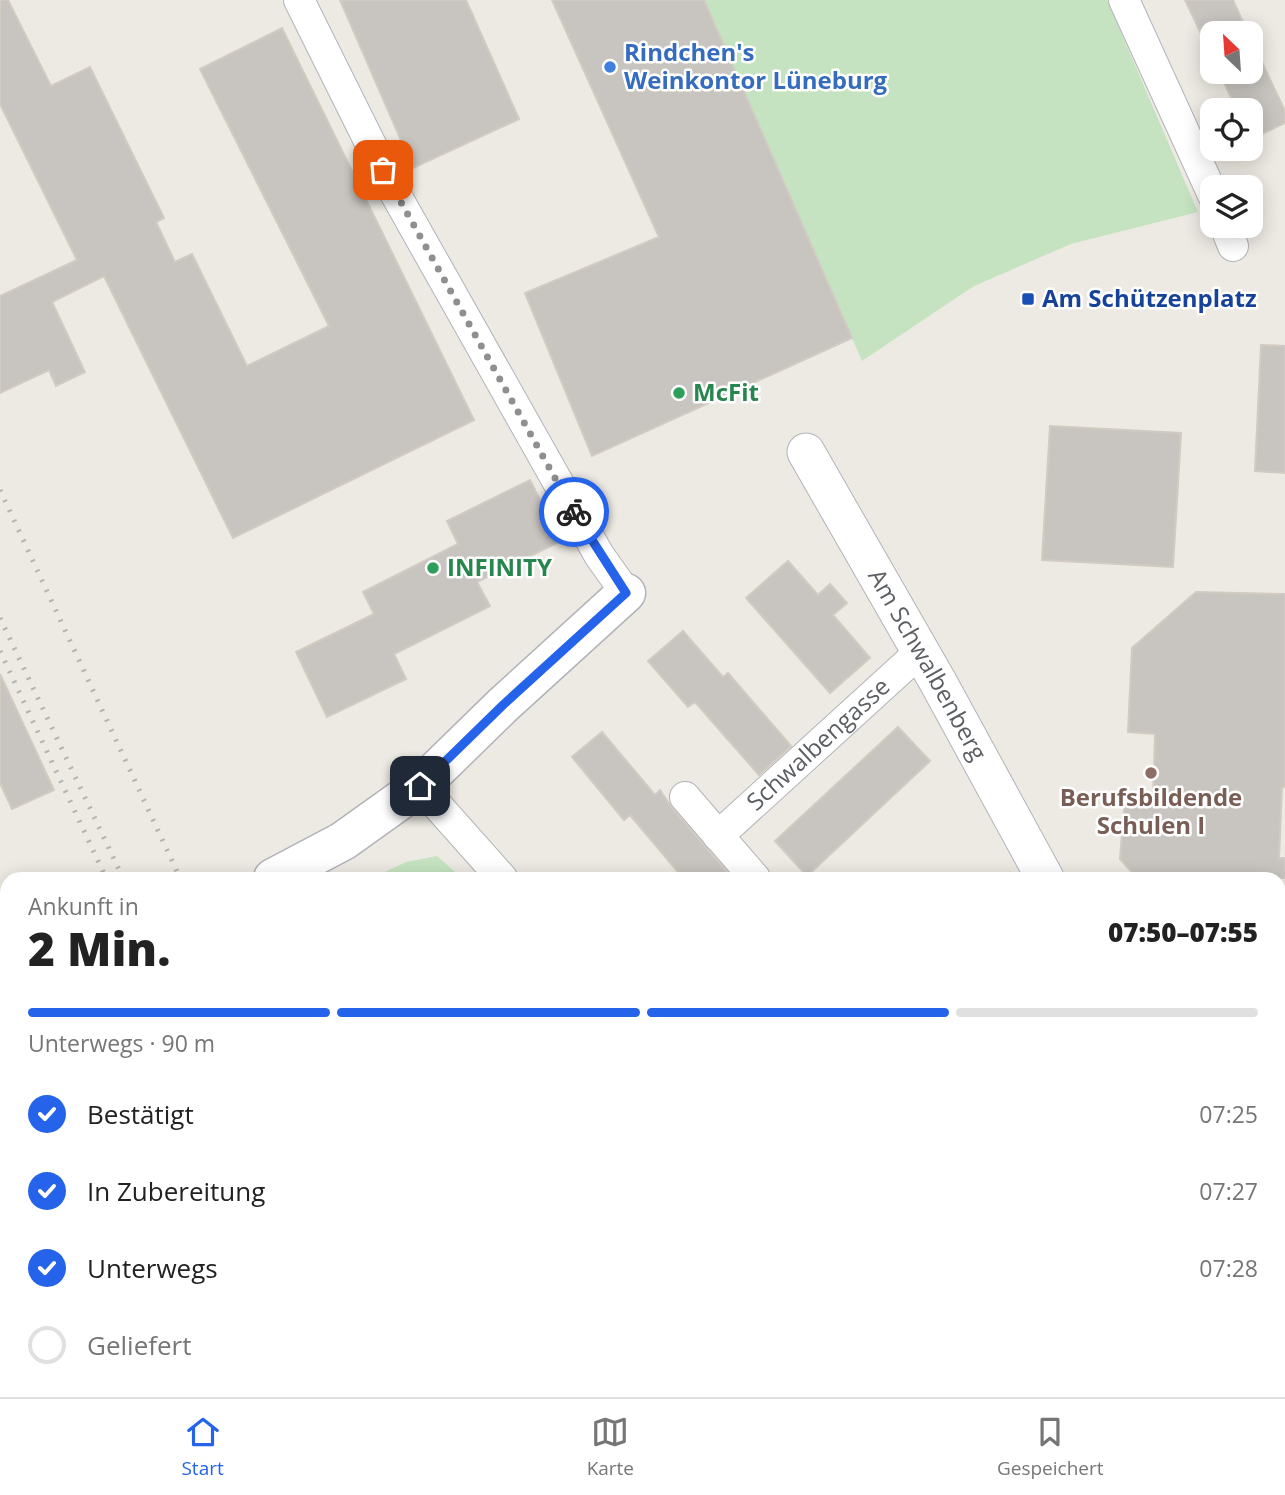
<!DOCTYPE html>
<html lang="de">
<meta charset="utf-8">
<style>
body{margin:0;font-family:"Open Sans",sans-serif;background:#f6f6f6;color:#222;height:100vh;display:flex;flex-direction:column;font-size:26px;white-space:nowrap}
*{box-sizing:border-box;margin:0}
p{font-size:23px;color:#767676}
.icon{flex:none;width:38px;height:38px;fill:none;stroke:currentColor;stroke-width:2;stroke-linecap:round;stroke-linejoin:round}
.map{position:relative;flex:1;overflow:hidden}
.drawer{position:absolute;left:0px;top:872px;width:1286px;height:527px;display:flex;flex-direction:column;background:#fff;border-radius:21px 21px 0 0;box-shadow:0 4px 18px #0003}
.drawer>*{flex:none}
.needle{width:46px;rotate:335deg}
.controls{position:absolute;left:1200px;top:21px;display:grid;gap:14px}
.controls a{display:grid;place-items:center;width:63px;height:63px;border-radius:14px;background:#fff;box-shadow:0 4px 18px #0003;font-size:35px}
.pin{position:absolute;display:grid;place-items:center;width:60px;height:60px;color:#fff;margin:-30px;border-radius:14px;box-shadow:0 4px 10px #0006}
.courier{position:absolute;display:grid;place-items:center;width:70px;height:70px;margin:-35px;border:5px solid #2563eb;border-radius:50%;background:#fff;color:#222;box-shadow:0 2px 9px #0007}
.headline em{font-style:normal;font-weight:800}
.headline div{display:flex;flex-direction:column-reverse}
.headline{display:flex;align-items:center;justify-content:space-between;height:119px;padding:0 28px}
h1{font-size:46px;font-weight:800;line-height:52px}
.bar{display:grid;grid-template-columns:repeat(4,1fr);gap:10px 7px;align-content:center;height:84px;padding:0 28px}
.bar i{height:9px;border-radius:5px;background:#e0e0e0}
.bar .current{background:#2563eb}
.bar p{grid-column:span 4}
ol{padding:0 28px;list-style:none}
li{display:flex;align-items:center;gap:21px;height:77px}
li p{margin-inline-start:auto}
li .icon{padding:7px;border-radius:50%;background:#2563eb;color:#fff;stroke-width:4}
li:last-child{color:#767676}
li i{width:38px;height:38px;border:4px solid #e0e0e0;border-radius:50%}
.dock{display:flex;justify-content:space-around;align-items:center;height:98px;border-top:2px solid #e0e0e0;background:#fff;font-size:19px;color:#767676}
.dock a{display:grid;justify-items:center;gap:4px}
.dock .current{color:#2563eb}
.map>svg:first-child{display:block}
.green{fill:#c5e3c1}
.building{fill:#c8c5c0;stroke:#d1cbc2;stroke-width:2}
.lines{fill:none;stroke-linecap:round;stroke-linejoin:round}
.minor-casing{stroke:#b1b4b8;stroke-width:32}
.tertiary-casing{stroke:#b1b4b8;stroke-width:39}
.secondary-casing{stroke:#b0b3b7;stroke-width:41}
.minor{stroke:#fff;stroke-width:30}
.tertiary{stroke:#fff;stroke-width:37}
.secondary{stroke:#fff;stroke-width:38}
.rail{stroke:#b2b3b3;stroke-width:5;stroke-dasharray:2 9;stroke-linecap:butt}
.done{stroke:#8e9090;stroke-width:7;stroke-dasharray:0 12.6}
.route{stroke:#2563eb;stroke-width:9}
.shop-dot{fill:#3f7fe0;stroke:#fff;stroke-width:2.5}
.transit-dot{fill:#1a4fb4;stroke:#fff;stroke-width:2.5}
.leisure-dot{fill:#2e9e5b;stroke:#fff;stroke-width:2.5}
.education-dot{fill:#8d6e63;stroke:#fff;stroke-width:2.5}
.labels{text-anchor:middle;stroke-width:5;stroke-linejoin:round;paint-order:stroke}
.shop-label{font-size:24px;font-weight:bold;fill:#366cbe;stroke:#fff;text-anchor:start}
.transit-label{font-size:24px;font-weight:bold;fill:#164399;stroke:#fff;text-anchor:start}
.leisure-label{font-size:24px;font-weight:bold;fill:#27864d;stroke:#fff;text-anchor:start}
.street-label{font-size:24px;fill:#5b5f63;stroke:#fff}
.education-label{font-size:24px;font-weight:bold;fill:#785e54;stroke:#fff}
</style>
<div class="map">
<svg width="1285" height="1397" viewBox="0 0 1285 1397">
<rect width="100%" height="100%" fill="#edeae3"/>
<g class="green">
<polygon points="704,0 1107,0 1198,212 1071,244 974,286 862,361"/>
<polygon points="437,856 462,878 372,878 406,862"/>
<polygon points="0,1349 7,1357 7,1391 63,1391 72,1397 0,1397"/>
</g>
<g class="building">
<polygon points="0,0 8,0 51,86 90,67 164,218 156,222 175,262 192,254 247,366 329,326 200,69 282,28 474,420 233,538 104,276 52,302 85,372 56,386 49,370 0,393 0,296 77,260 0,104"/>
<polygon points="340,0 466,0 519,119 413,168"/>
<polygon points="552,0 704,0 852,338 592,456 525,293 659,237"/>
<polygon points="1185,0 1233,0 1248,33 1213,33 1213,59"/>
<polygon points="1251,39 1285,111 1285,123 1251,139 1251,110 1237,110 1219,72 1251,72"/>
<polygon points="1261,345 1285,346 1285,473 1255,471"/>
<polygon points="1050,426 1181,433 1173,567 1042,560"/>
<polygon points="530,480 561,541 477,582 490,606 394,654 406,679 327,717 296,652 374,614 363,592 458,544 447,521"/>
<polygon points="788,561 818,595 830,584 847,603 833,615 870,658 830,693 746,598"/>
<polygon points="1196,592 1285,594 1285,787 1282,787 1279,858 1285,858 1285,878 1137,878 1120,859 1125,797 1153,798 1155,734 1128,732 1132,648"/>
<polygon points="683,631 723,677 728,673 791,746 759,775 695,702 688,707 648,661"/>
<polygon points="0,674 54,790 12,809 0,783"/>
<polygon points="898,727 930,761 807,876 775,841"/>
<polygon points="602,732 655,795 660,790 672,808 732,878 683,878 630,815 624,820 572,757"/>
</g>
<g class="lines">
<defs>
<g id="minor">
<polyline points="299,0 396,195 599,555 626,593"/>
<polyline points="1124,0 1213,195"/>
<polyline points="1225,226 1233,246"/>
<polyline points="420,786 502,878"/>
<polyline points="685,797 755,878"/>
<path id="s1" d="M718,836L921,651"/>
<polyline points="0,1089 7,1103"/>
<polyline points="1279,1178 1285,1179"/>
<polyline points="101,1391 104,1397"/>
<polyline points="804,1391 807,1397"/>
</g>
<g id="tertiary">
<path id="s2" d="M806,452L938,682L1045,878"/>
<polyline points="1205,1391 1205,1397"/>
</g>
<g id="secondary">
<polyline points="273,878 343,841 420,786 503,705 626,593"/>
<polyline points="0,1033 7,1029"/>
</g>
</defs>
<use href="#minor" class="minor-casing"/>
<use href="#tertiary" class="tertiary-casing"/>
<use href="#secondary" class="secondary-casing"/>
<use href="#minor" class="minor"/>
<use href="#tertiary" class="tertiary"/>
<use href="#secondary" class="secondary"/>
<g class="rail">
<polyline points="0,490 180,878"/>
<polyline points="0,618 123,878"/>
<polyline points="0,651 106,878"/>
<polyline points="369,1391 372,1397"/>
<polyline points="388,1391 391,1397"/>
<polyline points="419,1391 422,1397"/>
</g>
</g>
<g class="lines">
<polyline class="done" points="383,170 574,512"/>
<polyline class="route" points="420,786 503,705 626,593 574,512"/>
</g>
<circle class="shop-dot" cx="610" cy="67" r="7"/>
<rect class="transit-dot" x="1021" y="292" width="14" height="14" rx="3.5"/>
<g class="leisure-dot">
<circle cx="679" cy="393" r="7"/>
<circle cx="433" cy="568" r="7"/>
</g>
<circle class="education-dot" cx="1151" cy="773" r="7"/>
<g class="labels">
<g class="shop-label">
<text x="624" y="61">Rindchen's<tspan x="624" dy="28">Weinkontor Lüneburg</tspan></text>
</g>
<g class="transit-label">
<text x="1042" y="307">Am Schützenplatz</text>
</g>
<g class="leisure-label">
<text x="693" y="401">McFit</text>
<text x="447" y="576">INFINITY</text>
</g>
<g class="street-label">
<text dy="8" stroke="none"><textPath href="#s2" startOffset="245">Am Schwalbenberg</textPath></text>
<text dy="8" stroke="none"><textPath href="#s1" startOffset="136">Schwalbengasse</textPath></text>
</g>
<g class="education-label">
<text x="1151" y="806">Berufsbildende<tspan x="1151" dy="28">Schulen I</tspan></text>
</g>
</g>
</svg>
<div class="controls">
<a><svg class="needle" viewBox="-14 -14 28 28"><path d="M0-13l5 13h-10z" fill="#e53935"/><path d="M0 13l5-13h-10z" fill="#767676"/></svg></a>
<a><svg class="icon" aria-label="locate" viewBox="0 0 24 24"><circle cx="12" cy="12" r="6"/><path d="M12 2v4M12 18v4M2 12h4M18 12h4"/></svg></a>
<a><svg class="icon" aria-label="layers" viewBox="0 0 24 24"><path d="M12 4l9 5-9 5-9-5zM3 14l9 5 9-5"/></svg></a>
</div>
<div class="pin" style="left:383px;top:170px;background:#ea580c"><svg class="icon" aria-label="bag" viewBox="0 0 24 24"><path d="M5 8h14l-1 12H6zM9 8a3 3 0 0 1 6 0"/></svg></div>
<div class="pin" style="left:420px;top:786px;background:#1f2937"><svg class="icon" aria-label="home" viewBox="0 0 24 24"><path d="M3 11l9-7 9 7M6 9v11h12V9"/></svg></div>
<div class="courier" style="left:574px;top:512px"><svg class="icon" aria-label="bike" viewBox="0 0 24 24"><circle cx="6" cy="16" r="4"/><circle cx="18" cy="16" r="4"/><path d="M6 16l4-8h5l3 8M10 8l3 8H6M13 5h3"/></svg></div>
<section class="drawer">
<div class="headline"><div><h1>2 Min.</h1><p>Ankunft in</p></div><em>07:50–07:55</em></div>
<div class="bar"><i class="current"></i><i class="current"></i><i class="current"></i><i></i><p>Unterwegs · 90 m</p></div>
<ol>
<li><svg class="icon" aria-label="check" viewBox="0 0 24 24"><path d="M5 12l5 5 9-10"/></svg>Bestätigt<p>07:25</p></li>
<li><svg class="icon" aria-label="check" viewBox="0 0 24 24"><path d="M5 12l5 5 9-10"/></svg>In Zubereitung<p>07:27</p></li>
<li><svg class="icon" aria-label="check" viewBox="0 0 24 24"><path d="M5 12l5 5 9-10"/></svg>Unterwegs<p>07:28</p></li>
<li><i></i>Geliefert</li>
</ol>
</section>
</div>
<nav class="dock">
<a class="current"><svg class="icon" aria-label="home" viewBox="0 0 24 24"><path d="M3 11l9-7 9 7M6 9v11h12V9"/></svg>Start</a>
<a><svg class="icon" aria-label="map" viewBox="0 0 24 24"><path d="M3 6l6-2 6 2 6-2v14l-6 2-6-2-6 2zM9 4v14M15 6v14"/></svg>Karte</a>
<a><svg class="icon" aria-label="saved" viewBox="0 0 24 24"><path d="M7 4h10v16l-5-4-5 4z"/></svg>Gespeichert</a>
</nav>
